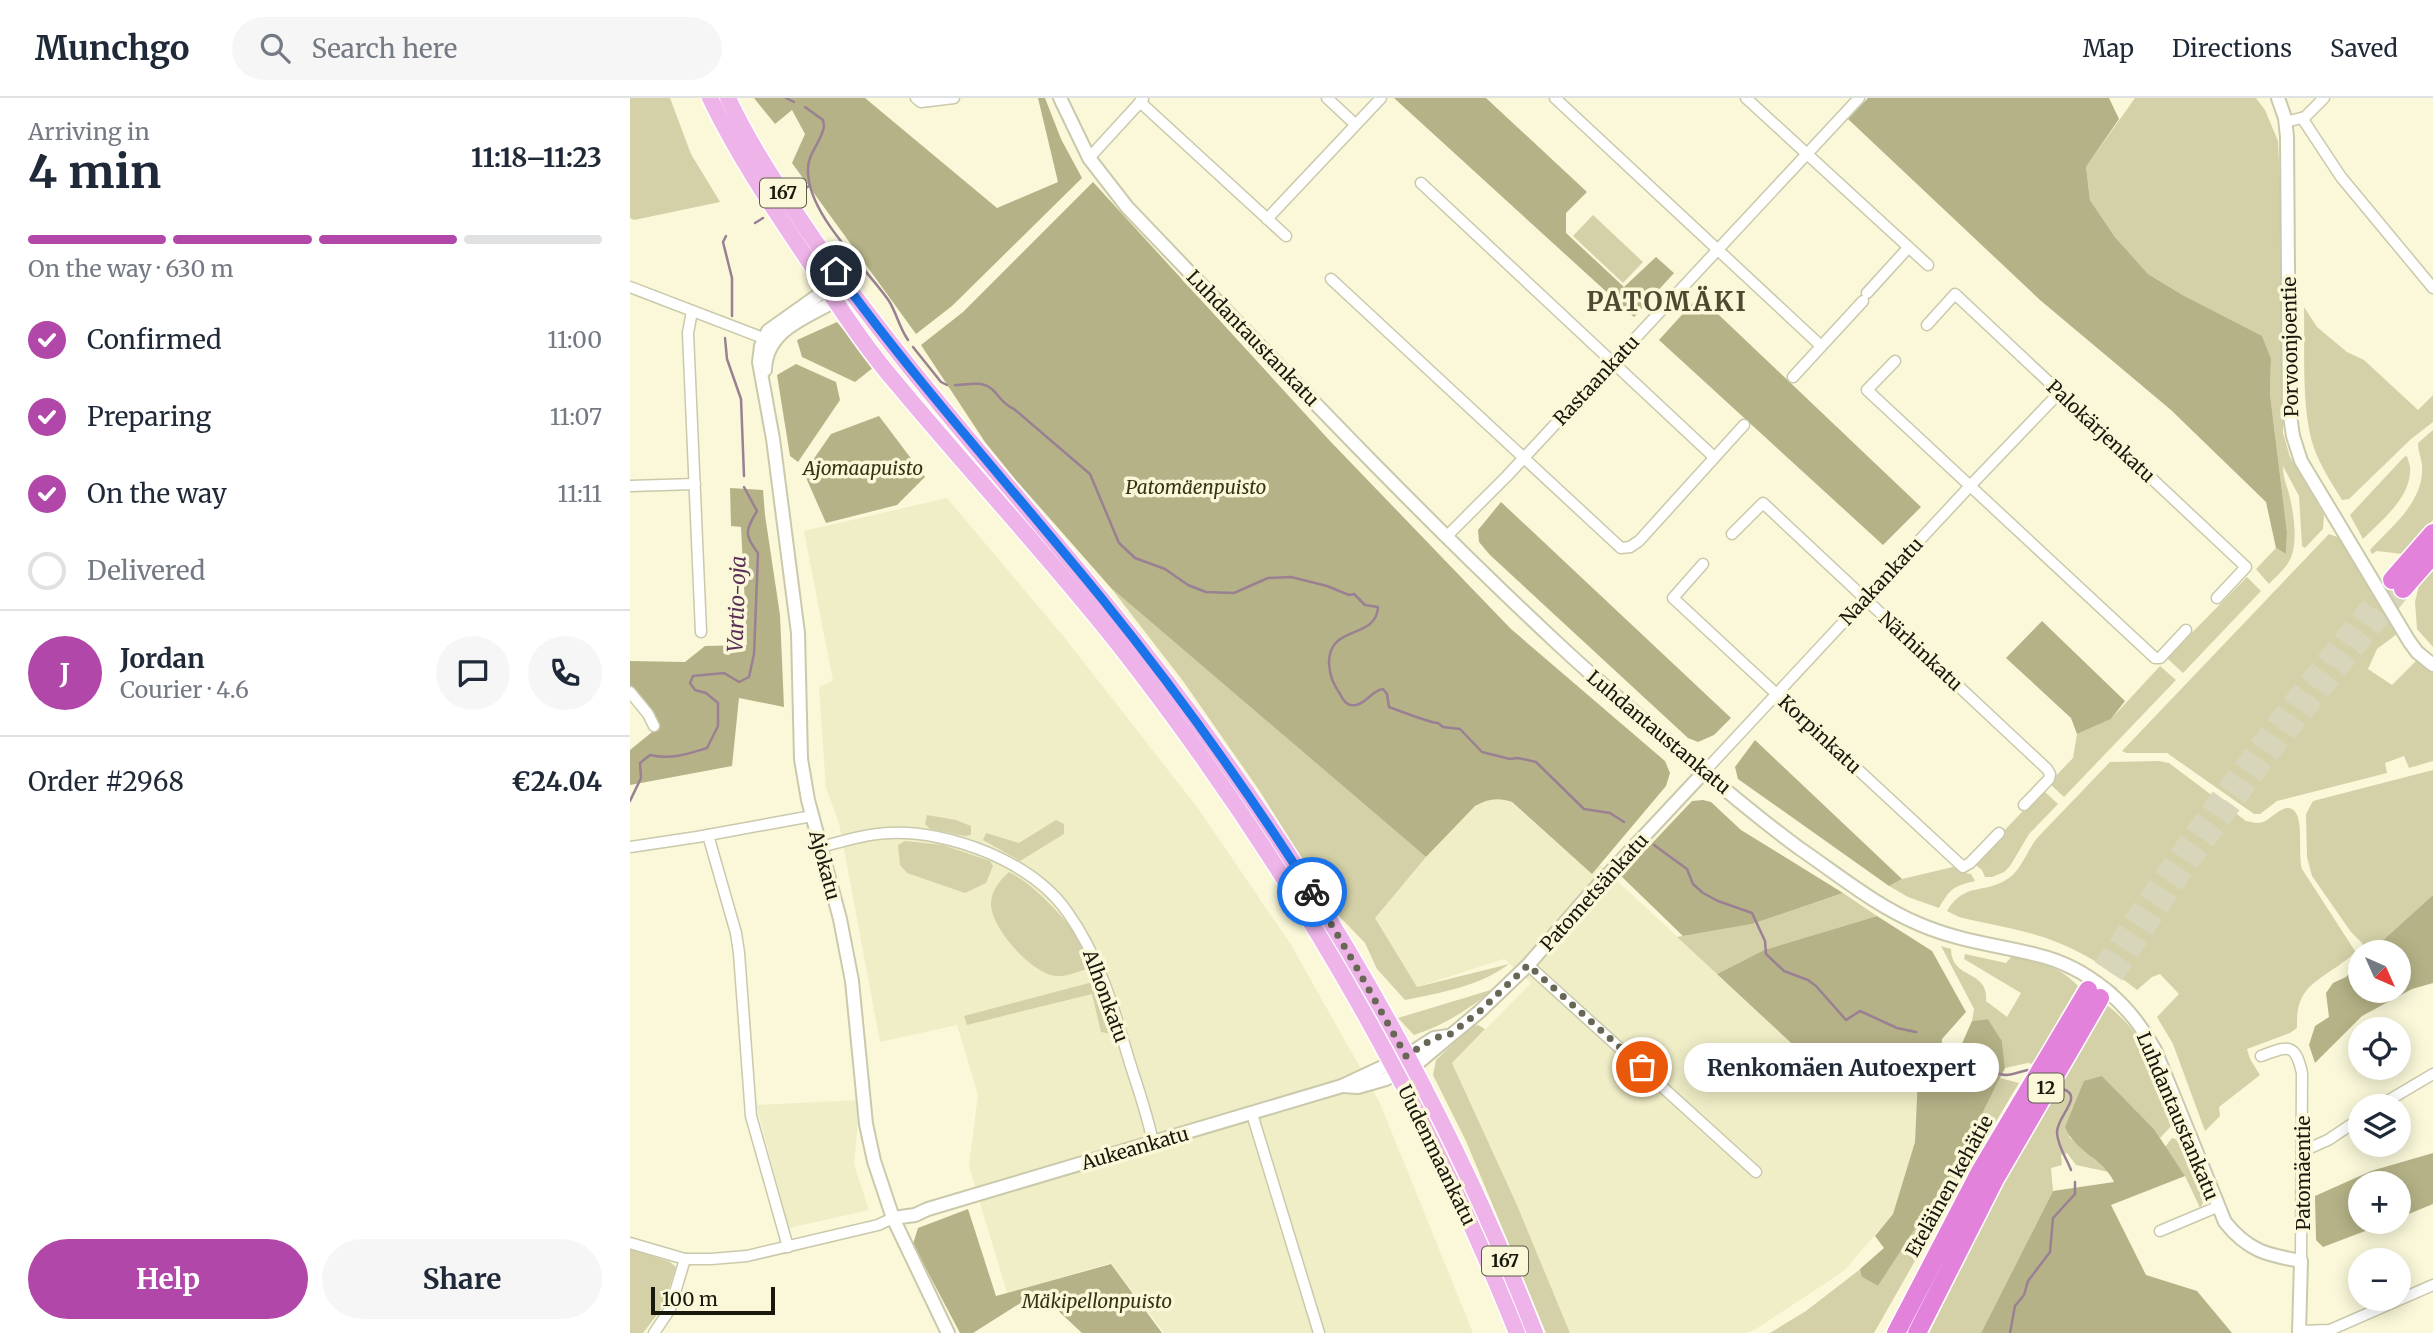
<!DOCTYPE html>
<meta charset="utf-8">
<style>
body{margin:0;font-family:Merriweather,serif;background:#f6f6f7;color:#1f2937;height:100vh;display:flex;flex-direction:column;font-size:26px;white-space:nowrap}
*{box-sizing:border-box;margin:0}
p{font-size:23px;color:#747a83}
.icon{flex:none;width:38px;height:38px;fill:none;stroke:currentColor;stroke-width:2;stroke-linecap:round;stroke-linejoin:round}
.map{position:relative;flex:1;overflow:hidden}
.panel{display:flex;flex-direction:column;background:#fff;width:630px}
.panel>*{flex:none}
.needle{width:46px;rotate:135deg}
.controls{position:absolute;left:1718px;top:842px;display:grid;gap:14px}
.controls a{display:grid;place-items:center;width:63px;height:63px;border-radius:50%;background:#fff;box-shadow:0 4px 18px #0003;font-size:35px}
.scale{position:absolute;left:21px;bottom:18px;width:124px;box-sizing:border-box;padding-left:7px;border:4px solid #19180d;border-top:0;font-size:19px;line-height:24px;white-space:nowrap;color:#19180d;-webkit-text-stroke:5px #faf8d9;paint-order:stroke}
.pin{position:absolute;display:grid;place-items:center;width:60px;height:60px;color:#fff;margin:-30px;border:4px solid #fff;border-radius:50%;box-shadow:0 2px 7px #0007}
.courier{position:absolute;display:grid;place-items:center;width:70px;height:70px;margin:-35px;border:5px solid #1a73e8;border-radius:50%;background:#fff;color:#222;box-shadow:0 2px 9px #0007}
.bubble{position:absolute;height:49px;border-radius:24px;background:#fff;box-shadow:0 4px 18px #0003;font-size:23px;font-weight:700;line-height:49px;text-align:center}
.overview em{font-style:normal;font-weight:700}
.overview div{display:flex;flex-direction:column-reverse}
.overview{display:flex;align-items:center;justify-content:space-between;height:119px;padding:0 28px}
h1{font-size:46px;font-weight:700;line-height:52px}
.bar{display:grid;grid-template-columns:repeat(4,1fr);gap:10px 7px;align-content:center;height:84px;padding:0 28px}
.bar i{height:9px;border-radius:5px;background:#e0e1e3}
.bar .on{background:#b047a9}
.bar p{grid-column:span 4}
.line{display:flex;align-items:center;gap:18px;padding:0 28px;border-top:2px solid #e0e1e3}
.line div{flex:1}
.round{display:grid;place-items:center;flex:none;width:74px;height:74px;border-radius:37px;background:#f6f6f7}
ol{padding:0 28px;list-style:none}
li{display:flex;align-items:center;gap:21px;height:77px}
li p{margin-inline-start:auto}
li .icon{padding:7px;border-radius:50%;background:#b047a9;color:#fff;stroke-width:4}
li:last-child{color:#747a83}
li i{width:38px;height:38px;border:4px solid #e0e1e3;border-radius:50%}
.button{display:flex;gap:14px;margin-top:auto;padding:14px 28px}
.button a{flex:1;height:80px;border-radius:42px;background:#b047a9;color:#fff;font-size:28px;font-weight:700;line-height:80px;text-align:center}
.button a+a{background:#f6f6f7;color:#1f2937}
header{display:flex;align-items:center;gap:42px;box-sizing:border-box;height:98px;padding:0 35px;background:#fff;border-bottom:2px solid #e0e1e3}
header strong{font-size:33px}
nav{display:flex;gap:38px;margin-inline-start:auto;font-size:24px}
.search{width:490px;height:63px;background:#f6f6f7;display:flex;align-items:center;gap:18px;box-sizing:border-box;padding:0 24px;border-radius:38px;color:#747a83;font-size:26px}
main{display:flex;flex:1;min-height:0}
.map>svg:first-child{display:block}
.built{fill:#f0eec7}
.green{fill:#d4d1a8}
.forest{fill:#b5b287}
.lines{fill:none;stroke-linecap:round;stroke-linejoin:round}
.stream{stroke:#9a8093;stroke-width:2.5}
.motorway-tunnel{stroke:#d8d6ba;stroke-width:18;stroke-dasharray:18 9;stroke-linecap:butt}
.minor-casing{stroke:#cac9ab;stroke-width:13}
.tertiary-casing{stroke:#cac9ab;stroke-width:16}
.primary-casing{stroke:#fff;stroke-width:19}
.motorway-casing{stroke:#fff;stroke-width:21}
.minor{stroke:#fff;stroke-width:10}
.tertiary{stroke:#fff;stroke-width:12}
.primary{stroke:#eeb4e9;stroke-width:16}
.motorway{stroke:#e382db;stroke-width:18}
.done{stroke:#686654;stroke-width:7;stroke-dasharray:0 12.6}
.route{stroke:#1a73e8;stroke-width:9}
.labels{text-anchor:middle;stroke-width:7;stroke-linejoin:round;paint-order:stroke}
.shield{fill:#faf8d9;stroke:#5c5b4a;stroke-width:2}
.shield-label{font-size:18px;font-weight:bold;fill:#19180d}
.street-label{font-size:19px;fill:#19180d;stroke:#faf8d9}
.park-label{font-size:19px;font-style:italic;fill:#363310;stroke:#faf8d9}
.water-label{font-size:21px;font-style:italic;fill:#5b2f58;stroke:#faf8d9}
.district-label{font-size:26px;font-weight:bold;letter-spacing:2px;fill:#4c4b31;stroke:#faf8d9}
</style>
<header>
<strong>Munchgo</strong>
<div class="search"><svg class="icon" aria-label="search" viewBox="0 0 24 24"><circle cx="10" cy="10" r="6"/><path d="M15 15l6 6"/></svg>Search here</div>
<nav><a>Map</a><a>Directions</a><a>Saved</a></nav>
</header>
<main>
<section class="panel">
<div class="overview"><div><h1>4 min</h1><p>Arriving in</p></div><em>11:18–11:23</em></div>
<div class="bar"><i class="on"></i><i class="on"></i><i class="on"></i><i></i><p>On the way · 630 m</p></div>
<ol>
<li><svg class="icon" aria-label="check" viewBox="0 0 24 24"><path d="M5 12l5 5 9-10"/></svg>Confirmed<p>11:00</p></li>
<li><svg class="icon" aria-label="check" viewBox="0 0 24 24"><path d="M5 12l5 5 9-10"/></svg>Preparing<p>11:07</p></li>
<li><svg class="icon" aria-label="check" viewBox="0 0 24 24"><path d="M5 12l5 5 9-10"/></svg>On the way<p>11:11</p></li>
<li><i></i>Delivered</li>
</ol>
<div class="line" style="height:126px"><b class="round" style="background:#b047a9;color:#fff">J</b><div><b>Jordan</b><p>Courier · 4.6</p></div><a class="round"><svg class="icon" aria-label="chat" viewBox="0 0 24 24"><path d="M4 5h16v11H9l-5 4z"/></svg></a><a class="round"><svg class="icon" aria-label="phone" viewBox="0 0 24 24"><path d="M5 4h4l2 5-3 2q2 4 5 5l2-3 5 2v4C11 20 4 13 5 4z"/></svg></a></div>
<div class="line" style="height:91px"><div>Order #2968</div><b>€24.04</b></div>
<div class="button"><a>Help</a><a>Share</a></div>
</section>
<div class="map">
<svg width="1803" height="1235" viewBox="0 0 1803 1235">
<rect width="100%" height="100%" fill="#faf8d9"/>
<g class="built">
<polygon points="317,400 434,539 567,709 660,845 749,1003 843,1235 534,1235 481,1165 377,1195 339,1068 348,997 327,927 250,944 209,725 196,690 189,589 203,583 174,433"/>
<polygon points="872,700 881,704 962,776 970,767 1187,968 1289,979 1285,1044 1263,1116 1214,1173 1126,1231 1116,1235 940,1235 887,1107 822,965 901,885 874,861 787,889 744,820 796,759 845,708 854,703"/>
<polygon points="230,1002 224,1066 239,1112 159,1130 126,1007"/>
</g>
<g class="green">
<polygon points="0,0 40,0 61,56 90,104 4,122 0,120"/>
<path d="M1505,0H1626L1635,12L1648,43L1654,167L1653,335L1660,359L1694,417L1693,431L1675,450L1672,448L1669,398L1653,368C1653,382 1657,386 1660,400C1664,418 1669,449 1658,465C1653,473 1645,479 1639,486L1626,471L1646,450L1656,456L1657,434L1640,296L1641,261L1556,199L1518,176L1485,139L1460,102L1456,69Z"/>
<polygon points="963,117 1013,164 993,185 943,138"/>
<path d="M1674,209L1687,229L1717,254L1734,262L1788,312L1803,297V324L1781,341L1719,401L1712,402C1702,386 1690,367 1684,350C1671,313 1675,250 1674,209Z"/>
<path d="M1803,332V422L1773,456L1747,453L1742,456L1740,452C1762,428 1795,403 1792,367C1791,360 1788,352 1788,345Z"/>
<path d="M1777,358C1778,362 1781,369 1780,374C1779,401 1751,423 1733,441L1720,417L1774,359Z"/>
<polygon points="1699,436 1710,440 1767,536 1747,551 1738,571 1762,587 1786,563 1803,575 1803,663 1779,670 1774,658 1755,665 1757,675 1647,703 1630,716 1624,716 1537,655 1496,655 1492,653"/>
<polygon points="1803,471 1803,549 1787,531 1785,504 1789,487"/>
<polygon points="1617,479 1631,493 1553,575 1537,560"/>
<path d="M481,490L796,759L745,820L787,889L879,866C850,888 810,895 775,902L747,871L735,845L706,815L629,692L553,583Z"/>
<polygon points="1530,568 1546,582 1434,699 1419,685 1443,660 1447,636 1481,621"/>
<path d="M1529,663L1539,665L1616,723C1622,724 1627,726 1633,724C1643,720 1657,701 1666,715C1673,726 1668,757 1672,771L1725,853C1721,860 1714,863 1708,868C1680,887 1666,893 1667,930L1660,935L1617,951L1620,961L1630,977L1589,1009L1590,1018L1575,1033L1543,946L1527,919L1549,896L1530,876L1522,879L1507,892C1478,869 1448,851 1413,839C1386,830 1356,826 1329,819L1317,813C1335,783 1355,797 1379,780C1392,771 1397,752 1408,739L1480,664Z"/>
<polygon points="1803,672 1803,797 1740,854 1736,854 1732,845 1721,834 1682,778 1677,759 1676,716 1683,703"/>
<polygon points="1413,692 1428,706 1399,736 1380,768 1374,774 1362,779 1355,779 1352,772 1343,765"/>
<polygon points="297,717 326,722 341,728 341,737 335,738 300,731 295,726"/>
<polygon points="426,722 434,726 434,736 390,763 353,742 356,735 389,745"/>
<polygon points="275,743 313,747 360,763 363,768 356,785 335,795 277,775 270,767 268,747"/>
<path d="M1323,769L1330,774L1341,776L1345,783C1323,788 1320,791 1309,810L1278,799L1259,788L1272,781Z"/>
<path d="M379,774C404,785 460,842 460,870C451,872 438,879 428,878C403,878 361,830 361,806C361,793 370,782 379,774Z"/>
<polygon points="1213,795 1247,818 1134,852 1087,876 1047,839 1122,826"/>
<path d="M1311,848L1321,851C1321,882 1359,871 1356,903L1377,919L1391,895L1334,861L1335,856L1376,865L1382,858C1407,863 1430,868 1448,888L1403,966L1398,965L1375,970L1372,943L1358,921L1342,923L1344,911Z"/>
<polygon points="463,884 472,889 484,931 482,936 471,934 462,896 337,927 334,918"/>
<path d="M864,891C839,911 815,927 784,937L768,920Z"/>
<path d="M1477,907C1515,937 1534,978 1545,1024L1530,1040L1524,1031L1472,978L1439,1039L1479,1074L1446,1067L1437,1055L1431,1057L1432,1067L1421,1070L1423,1093L1351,1235H1299L1374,1084L1429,983Z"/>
<polygon points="848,927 855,931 822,965 887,1107 940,1235 916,1235 836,1043 803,977 806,962 841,929"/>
<polygon points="1370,980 1389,985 1327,1089 1244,1235 1140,1235 1176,1213 1233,1169 1232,1179 1248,1188 1326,1068"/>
<polygon points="1542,1040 1552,1043 1570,1090 1573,1105 1570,1110 1555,1078 1535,1049"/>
<polygon points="0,1150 40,1164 46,1169 33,1209 13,1235 0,1235"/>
</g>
<g class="forest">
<polygon points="124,0 235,0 367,110 428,84 408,0 415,0 431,41 452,80 322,208 286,236 162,65 175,36 162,12 145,26"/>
<polygon points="764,0 856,0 957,94 936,115 936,135 994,189 1026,159 1044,175 1004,219"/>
<polygon points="1238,0 1479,0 1489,21 1456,69 1460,102 1485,139 1518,176 1556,199 1632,238 1641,261 1640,296 1657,434 1656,456 1646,450 1636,404 1541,312 1410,202 1218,21"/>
<path d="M463,84L700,343L881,531L1035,663L1040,675L1036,688L962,776L882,704C868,699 857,701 845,708L796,759L481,490L385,381L355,344L291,247L333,214Z"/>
<polygon points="1069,198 1291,409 1253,447 1029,242"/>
<polygon points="207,224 244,269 225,284 172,259 167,242"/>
<polygon points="166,266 206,284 210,302 168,364 160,358 147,277"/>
<polygon points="249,318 295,379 267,407 196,425 174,375 201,336"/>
<polygon points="100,390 133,392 135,417 150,517 154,609 109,600 102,668 0,687 0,652 27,630 0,601 0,563 55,564 75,548 117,547 111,429 101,428"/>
<polygon points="871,404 1101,620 1084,637 1068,644 1058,640 860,457 849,444 848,432"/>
<polygon points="1412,523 1495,603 1481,621 1447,636 1441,620 1376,560"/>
<polygon points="1125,642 1272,781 1259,788 1108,681 1105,669"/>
<polygon points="1073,702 1081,704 1111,732 1213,795 1122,826 1053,838 991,778 1062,703"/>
<polygon points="1803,797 1803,885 1782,891 1732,918 1685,965 1679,947 1685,928 1699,919 1696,895 1703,885 1716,879 1731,863 1731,892 1769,892 1769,854 1740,854"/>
<polygon points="1247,818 1302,853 1336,914 1312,941 1310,964 1322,968 1342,923 1358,921 1372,943 1375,970 1326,1068 1248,1188 1232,1179 1230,1171 1254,1150 1245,1138 1263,1116 1285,1044 1288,979 1187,969 1087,876 1134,852"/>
<path d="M1472,978L1524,1031L1555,1078L1481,1107L1516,1177L1567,1193L1602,1235H1351L1423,1093L1484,1084C1474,1061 1444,1053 1435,1029L1454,983Z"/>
<polygon points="1803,1055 1803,1106 1769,1120 1769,1085 1731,1085 1731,1124 1759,1124 1693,1149 1686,1142 1685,1098 1741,1073"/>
<polygon points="338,1111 366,1198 481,1166 532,1235 452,1235 408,1194 343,1235 330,1235 283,1146 288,1130"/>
</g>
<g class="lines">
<g class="stream">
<polyline points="156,0 164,4"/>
<path d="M175,9L193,22L194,28C192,44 177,55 178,73C178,117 234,167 259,203C267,216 269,229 278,242"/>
<polyline points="167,96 179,88"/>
<polyline points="125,125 133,120"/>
<polyline points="96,138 93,144 102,180 102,218"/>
<polyline points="95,240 97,261 111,301 114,378"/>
<polyline points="283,249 311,284 317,287"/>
<path d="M325,287C334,287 350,283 359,289C369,295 369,304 384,311L460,376L489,445L505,460L535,471L558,487L576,494L604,495L638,480L661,479L697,488L719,497L724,496L735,507L748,509C746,543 698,525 699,566C700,579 703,585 710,596C713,602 717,609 726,607C737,605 741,593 753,591L757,596L759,609C767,612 801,625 808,625L813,629L830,631L852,654L880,661L888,660L906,664L954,711L980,715L994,724"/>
<path d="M0,703L11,680L10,665L20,657C41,662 57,656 77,650L88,628V605L76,595L65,592L60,585L63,578L94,575L109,584L119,579L124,556L128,455C113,436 116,432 127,413L114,389"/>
<polyline points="1024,747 1057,771 1063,786 1073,795 1088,803 1122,815 1135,843 1136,856 1154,873 1178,882 1186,888 1216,922 1230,913 1267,930 1286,934"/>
<path d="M1325,952C1344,954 1357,976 1376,977C1383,977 1392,973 1398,972"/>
<path d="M1429,990C1458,996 1426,1018 1427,1035C1428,1049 1436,1059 1441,1072"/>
<polyline points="1380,1235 1385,1208 1394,1197 1398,1183 1420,1154 1423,1120 1445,1096 1445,1084"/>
</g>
<g class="motorway-tunnel">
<path d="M1458,892C1549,748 1652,612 1762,482"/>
<polyline points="1470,900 1549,780 1633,665 1773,491"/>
</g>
<defs>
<g id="minor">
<polyline points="286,0 291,4 324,0"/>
<polyline points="697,0 725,26"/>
<polyline points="925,0 1190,247"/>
<polyline points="1116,0 1298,167"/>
<polyline points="510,4 656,138"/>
<polyline points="1672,20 1711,79 1803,190"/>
<polyline points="1656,24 1675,19 1694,0"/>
<polyline points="459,60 513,1"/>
<polyline points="791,85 1084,359"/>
<polyline points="637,121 751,0"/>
<polyline points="701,181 991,450 1000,449 1009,443 1114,327"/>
<polyline points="0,189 141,243"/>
<polyline points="1237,195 1278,150"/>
<polyline points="62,213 58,235 71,534"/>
<polyline points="1297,227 1325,196 1616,469 1587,500"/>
<polyline points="1265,263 1237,292 1525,560 1530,560 1556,532"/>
<polyline points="1163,279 1233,203"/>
<polyline points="0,388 65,386"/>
<polyline points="1102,436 1133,405 1417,671 1420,676 1419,681 1394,707"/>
<polyline points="816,439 877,378 1229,0"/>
<polyline points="1073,466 1043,500 1333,769 1340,765 1369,735"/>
<polyline points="0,594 18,616 24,628"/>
<polyline points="1074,674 1340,388 1429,295"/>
<polyline points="78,737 106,835 109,855 121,1018 158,1149"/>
<polyline points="0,749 67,739 182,718"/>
<path d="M191,749C213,743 236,736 259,735C320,732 403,764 438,815C467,856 482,904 496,952C505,983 517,1013 523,1045"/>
<polyline points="898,867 1126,1074"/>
<path d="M1631,958C1658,948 1665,944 1672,975L1671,1163"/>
<polyline points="1749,1008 1803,976"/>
<polyline points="622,1016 689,1235"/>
<polyline points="1673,1053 1698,1042 1731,1020"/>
<polyline points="1530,1133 1587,1109"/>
<polyline points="0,1145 55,1161 81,1161 117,1158 248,1127 263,1120"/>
<polyline points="1669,1233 1700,1232 1803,1187"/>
<polyline points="24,1235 40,1211 55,1161"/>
</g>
<g id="tertiary">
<path d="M430,0L459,60L497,109C638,256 777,405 926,544C974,589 1024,631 1074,674C1105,700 1136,726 1169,750C1207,776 1246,808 1289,826C1328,843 1367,847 1407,857C1458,869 1500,906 1525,952L1595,1124C1618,1153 1637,1157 1671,1163L1669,1235"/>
<polyline points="1648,0 1655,20 1657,39 1659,311 1663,338 1671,363 1779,543 1787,554 1803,567"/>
<polyline points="215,185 197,191 138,233 131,248 129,264 143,341 168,535 171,661 178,702 210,821 222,883 236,1026 244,1063 263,1120 318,1235"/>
<path d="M135,272C136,232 175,220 205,203L208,198"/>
<polyline points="712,988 728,989 756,981 789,964 849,914 898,867 959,797 1074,674"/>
<polyline points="263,1120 285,1117 298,1111 712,988 776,958 804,940 819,938"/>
</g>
<g id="primary">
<path d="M80,0C107,56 141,107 176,159C205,202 233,247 267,286C340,374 418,457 489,547C653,757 788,988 887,1235"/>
<path d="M98,0C122,52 155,99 187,146C274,271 376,383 471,500C651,720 802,970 905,1235"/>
</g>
<g id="motorway">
<polyline points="1762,482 1803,435"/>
<polyline points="1773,491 1803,457"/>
<polyline points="1266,1235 1351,1072 1458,892"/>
<polyline points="1287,1235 1365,1081 1470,900"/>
</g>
</defs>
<use href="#minor" class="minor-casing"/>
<use href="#tertiary" class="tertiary-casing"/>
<use href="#primary" class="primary-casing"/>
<use href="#motorway" class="motorway-casing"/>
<use href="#minor" class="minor"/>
<use href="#tertiary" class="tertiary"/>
<use href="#primary" class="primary"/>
<use href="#motorway" class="motorway"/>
</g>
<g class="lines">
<polyline class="done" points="682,794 723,863 776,958 804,940 819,937 849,914 898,867 1012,969"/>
<path class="route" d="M206,173C289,288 384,392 473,502C548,595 618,693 682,794"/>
</g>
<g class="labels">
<g class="shield">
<rect x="130" y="80.5" width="46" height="29" rx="5"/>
<rect x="1398.5" y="975.5" width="35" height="29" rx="5"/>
<rect x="852" y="1148.5" width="46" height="29" rx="5"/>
</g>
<g class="shield-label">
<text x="153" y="101">167</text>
<text x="1416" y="996">12</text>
<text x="875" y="1169">167</text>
</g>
<g class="street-label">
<text transform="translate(623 240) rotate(46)" y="7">Luhdantaustankatu</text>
<text transform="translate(1660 249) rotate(-91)" y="7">Porvoonjoentie</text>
<text transform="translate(966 282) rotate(-47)" y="7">Rastaankatu</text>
<text transform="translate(1471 333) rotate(43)" y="7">Palokärjenkatu</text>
<text transform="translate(1251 483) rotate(-47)" y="7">Naakankatu</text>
<text transform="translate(1291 553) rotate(43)" y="7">Närhinkatu</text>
<text transform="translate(1029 634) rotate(40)" y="7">Luhdantaustankatu</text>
<text transform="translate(1190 636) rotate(43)" y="7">Korpinkatu</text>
<text transform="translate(195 767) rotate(75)" y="7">Ajokatu</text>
<text transform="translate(964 794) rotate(-48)" y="7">Patometsänkatu</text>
<text transform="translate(476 898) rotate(70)" y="7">Alhonkatu</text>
<text transform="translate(1548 1018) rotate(67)" y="7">Luhdantaustankatu</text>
<text transform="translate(505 1050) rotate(-16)" y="7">Aukeankatu</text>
<text transform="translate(807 1057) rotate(64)" y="7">Uudenmaankatu</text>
<text transform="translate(1673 1075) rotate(-90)" y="7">Patomäentie</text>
<text transform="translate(1319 1088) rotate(-61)" y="7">Eteläinen kehätie</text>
</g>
<g class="park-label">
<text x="233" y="377">Ajomaapuisto</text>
<text x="566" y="396">Patomäenpuisto</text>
<text x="467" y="1210">Mäkipellonpuisto</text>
</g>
<g class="water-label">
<text transform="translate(107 506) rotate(-88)" y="7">Vartio-oja</text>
</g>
<g class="district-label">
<text x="1037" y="213">PATOMÄKI</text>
</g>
</g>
</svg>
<div class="controls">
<a><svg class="needle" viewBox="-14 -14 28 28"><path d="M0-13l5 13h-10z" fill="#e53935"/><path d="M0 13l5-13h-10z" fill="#747a83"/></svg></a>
<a><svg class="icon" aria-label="locate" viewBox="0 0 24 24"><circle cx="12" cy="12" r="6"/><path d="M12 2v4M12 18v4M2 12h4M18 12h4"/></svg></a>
<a><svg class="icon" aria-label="layers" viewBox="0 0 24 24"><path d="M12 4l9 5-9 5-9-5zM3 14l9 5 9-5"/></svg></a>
<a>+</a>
<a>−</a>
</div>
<div class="scale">100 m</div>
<div class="pin" style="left:1012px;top:969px;background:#ea580c"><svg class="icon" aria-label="bag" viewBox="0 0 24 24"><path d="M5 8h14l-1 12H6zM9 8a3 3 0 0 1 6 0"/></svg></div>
<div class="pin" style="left:206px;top:173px;background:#1f2937"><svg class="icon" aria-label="home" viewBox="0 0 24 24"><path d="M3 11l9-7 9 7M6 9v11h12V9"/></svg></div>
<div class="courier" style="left:682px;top:794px"><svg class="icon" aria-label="bike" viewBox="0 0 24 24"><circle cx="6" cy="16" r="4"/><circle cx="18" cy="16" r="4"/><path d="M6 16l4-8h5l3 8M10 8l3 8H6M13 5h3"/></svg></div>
<div class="bubble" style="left:1054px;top:945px;width:315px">Renkomäen Autoexpert</div>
</div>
</main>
